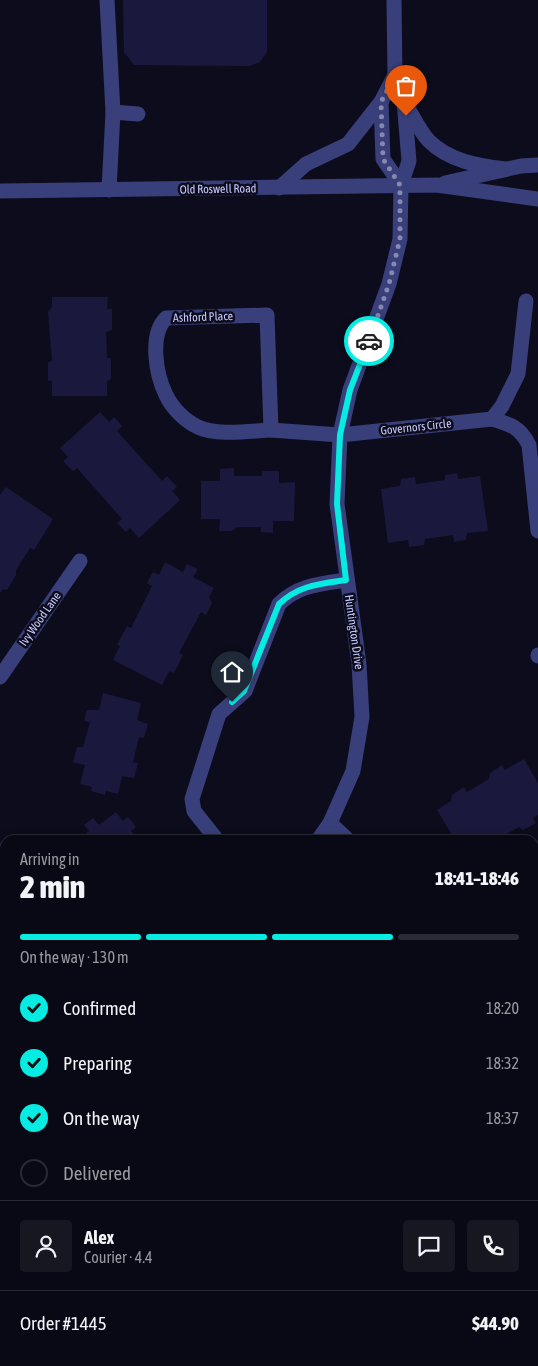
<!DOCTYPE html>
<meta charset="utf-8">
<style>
body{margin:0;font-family:"Asap Condensed",sans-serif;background:#171722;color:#f1f3f6;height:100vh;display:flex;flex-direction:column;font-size:19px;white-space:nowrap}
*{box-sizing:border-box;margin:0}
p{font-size:16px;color:#999aa0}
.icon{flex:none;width:28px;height:28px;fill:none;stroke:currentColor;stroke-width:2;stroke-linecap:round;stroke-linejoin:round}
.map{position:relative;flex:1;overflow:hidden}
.drawer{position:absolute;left:0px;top:835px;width:539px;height:531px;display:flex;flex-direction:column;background:#090915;border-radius:15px 15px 0 0;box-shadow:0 2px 12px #0003,0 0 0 1px #292a34}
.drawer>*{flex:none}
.pin{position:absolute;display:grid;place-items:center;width:42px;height:42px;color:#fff;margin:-51px -21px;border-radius:50% 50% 50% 0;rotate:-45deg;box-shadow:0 0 5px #0007}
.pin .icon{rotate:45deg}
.courier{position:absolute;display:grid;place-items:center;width:50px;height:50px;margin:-25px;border:4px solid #06ece3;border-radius:50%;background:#fff;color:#222;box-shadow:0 1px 6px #0007}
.headline em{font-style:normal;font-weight:800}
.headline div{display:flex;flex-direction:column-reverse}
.headline{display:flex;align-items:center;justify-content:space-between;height:85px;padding:0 20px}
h1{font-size:32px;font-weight:800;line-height:38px}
.bar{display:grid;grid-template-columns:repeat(4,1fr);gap:8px 5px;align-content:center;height:60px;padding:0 20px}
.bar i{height:6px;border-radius:4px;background:#292a34}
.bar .current{background:#06ece3}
.bar p{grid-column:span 4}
.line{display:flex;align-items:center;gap:12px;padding:0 20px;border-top:1px solid #292a34}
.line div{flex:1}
.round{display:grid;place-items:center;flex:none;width:52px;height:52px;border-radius:5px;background:#171722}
ol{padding:0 20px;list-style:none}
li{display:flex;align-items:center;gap:15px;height:55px}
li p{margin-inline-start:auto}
li .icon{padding:5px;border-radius:50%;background:#06ece3;color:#111;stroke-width:4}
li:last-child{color:#999aa0}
li i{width:28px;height:28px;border:2px solid #292a34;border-radius:50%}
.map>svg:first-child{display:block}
.building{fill:#1b183d}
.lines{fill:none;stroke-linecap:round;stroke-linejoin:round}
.minor{stroke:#383f7a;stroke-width:15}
.done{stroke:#8688af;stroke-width:5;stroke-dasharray:0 9}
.route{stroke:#06ece3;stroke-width:6}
.labels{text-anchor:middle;stroke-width:5;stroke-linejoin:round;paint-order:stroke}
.street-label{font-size:12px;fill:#c8cafe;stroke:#0c0c1c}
</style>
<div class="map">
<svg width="538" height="1366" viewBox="0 0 538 1366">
<rect width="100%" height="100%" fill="#0c0c1c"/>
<g class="building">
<polygon points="123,0 267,0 267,52 260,62 250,66 134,65 124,52"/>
<polygon points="52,297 108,297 107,309 112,309 112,330 106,332 107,358 111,358 111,379 107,381 107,396 52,396 52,381 48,381 48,362 52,361 48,312 52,307"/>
<polygon points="100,412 109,422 114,417 122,426 117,431 162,481 167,476 177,487 172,491 180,500 139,538 130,528 126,532 117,523 122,519 77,468 73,471 63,461 68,457 60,448"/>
<polygon points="234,468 234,476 262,476 262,471 279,471 279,483 295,482 294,521 273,521 273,533 261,532 261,527 237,527 232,531 219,531 220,519 201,519 201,481 220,481 220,469"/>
<polygon points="457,473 458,479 480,476 488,531 467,533 466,540 454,542 453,535 425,539 424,545 409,547 408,540 388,543 381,489 400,486 401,479 415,477 416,484 445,480 445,475"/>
<polygon points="6,487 53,519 34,550 30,548 16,570 16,575 7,590 3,589 0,593 0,495"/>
<polygon points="165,562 183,572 187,564 198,569 193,577 214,588 209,597 212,603 206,615 201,612 179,653 183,655 174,673 169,671 162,685 113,660 120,646 117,645 127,626 131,628 152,586 147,583 153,572 159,575"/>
<polygon points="103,693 141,703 137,720 148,724 144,738 139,737 133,762 138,763 134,778 122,776 118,794 106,791 105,795 91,791 92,787 80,784 85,765 73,762 77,747 83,747 90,722 84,721 87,710 99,710"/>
<polygon points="524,759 538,783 538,815 533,818 536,823 523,830 519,827 496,840 455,840 437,810 451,801 452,795 464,787 467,792 489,779 490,773 502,765 505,770"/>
<polygon points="116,812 123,821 128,817 136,827 131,831 138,840 78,840 89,831 84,825 93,818 99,825"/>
<polygon points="534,991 538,992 538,1046 534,1045"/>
<polygon points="0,1073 5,1076 5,1139 2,1140 0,1136"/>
<polygon points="534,1188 538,1199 538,1239 534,1241"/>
<polygon points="89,1361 118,1361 124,1366 89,1366 87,1364"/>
<polygon points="372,1361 431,1361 428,1366 369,1366"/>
</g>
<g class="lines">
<g class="minor">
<polyline points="107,0 113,112"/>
<polyline points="381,102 383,159 401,185"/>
<path d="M406,105C413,116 420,132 429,141C449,161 479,166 505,169"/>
<polyline points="445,183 521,166 538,165"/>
<polyline points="279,188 306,164 348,144 381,102 395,75"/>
<polyline points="109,190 113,112 138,114"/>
<polyline points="0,191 437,185 538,199"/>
<path d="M267,315L271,430C251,431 215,436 198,427C185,421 172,408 166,395C156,375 149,335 166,318Z"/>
<polyline points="492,419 502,406 518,374 526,301"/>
<path d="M271,430L340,435L492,419C510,424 520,427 529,445L538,531"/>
<polyline points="538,655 538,656"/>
<polyline points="0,677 80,561"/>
<polyline points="330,823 348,840"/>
<path d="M217,840L194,811L192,799L219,714L245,691L279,604C299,585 320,584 346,580"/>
<polyline points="318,840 330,823 353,771 362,717 359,664 337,504 340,435 350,390 389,284 400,239 401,185 409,161 404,101 395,75 394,0"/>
<polyline points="0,851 5,866"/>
<polyline points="534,934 538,934"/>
<polyline points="0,1022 5,1020"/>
<polyline points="0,1215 5,1212"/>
<polyline points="184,1361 191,1366"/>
<polyline points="274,1361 280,1366"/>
<polyline points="473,1366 476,1361"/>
</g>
</g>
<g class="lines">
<polyline class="done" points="369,341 389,284 400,239 400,185 383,159 381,102 395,75 404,101 406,116"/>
<path class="route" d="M232,702L244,691L279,604C299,585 320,584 346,580L337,504L340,435L350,390L369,341"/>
</g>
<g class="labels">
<g class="street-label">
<text transform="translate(218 189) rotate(-1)" y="4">Old Roswell Road</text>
<text transform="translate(203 317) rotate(-2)" y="4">Ashford Place</text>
<text transform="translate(416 427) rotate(-6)" y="4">Governors Circle</text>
<text transform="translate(40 619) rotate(-55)" y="4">Ivy Wood Lane</text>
<text transform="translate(354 632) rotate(82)" y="4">Huntington Drive</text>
</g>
</g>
</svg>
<div class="pin" style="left:406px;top:116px;background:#ea580c"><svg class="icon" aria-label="bag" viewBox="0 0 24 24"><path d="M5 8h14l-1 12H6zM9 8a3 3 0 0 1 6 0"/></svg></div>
<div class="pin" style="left:232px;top:702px;background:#1f2937"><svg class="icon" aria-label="home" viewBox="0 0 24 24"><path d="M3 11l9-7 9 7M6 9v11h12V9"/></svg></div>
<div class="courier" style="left:369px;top:341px"><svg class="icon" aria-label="car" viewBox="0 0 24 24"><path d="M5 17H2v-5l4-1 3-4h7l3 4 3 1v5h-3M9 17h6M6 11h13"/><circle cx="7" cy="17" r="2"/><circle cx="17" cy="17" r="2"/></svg></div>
<section class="drawer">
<div class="headline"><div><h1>2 min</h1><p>Arriving in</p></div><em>18:41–18:46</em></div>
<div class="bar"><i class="current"></i><i class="current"></i><i class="current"></i><i></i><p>On the way · 130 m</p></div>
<ol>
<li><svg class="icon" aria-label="check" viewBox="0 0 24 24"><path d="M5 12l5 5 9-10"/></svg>Confirmed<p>18:20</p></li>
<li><svg class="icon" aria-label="check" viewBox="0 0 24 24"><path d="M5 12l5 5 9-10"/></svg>Preparing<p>18:32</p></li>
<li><svg class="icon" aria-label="check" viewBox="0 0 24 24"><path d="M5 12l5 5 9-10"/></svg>On the way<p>18:37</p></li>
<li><i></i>Delivered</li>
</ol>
<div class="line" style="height:90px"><a class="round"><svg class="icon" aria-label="person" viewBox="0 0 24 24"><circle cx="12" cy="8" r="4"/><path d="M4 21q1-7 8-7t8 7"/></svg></a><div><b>Alex</b><p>Courier · 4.4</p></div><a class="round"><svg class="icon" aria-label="chat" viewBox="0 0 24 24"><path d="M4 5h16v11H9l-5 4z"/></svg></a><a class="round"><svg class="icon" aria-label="phone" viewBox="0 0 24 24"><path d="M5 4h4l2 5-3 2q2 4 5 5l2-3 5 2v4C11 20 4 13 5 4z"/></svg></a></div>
<div class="line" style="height:65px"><div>Order #1445</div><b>$44.90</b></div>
</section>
</div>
